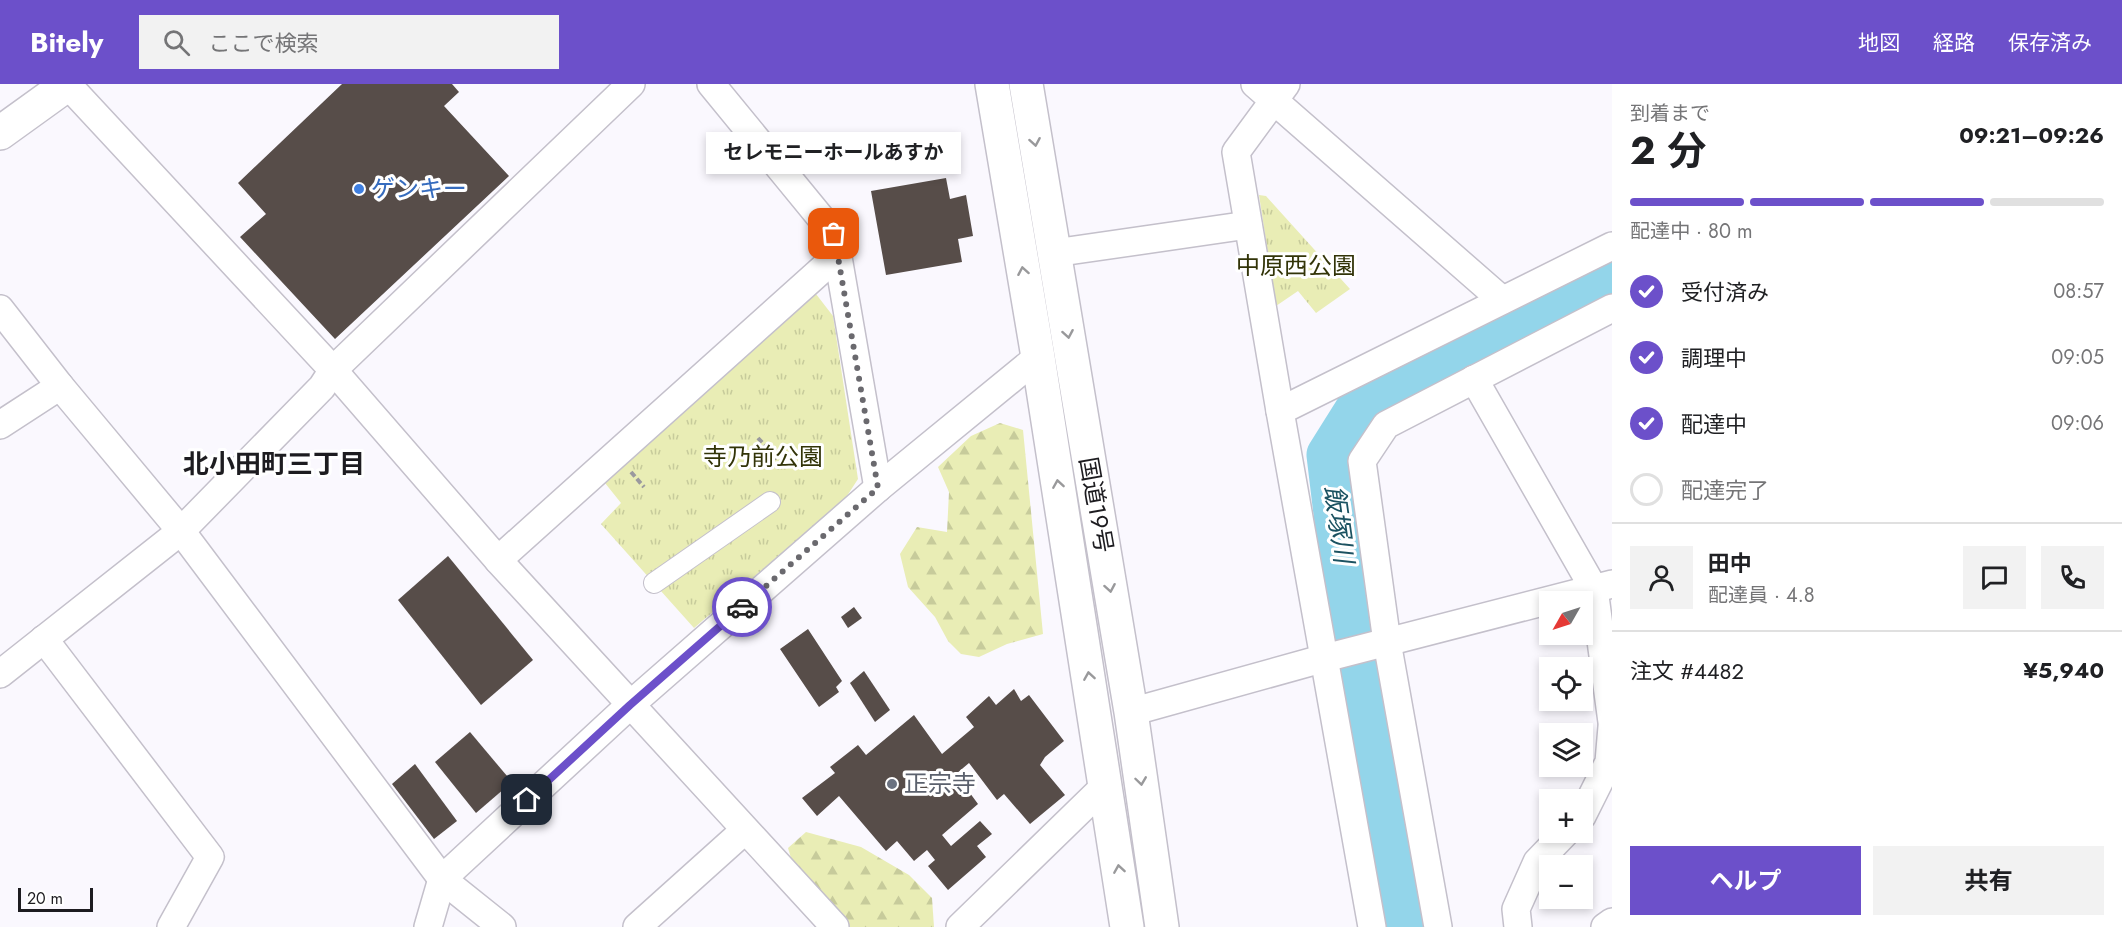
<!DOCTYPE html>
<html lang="ja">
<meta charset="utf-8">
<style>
body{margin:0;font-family:Jost,"Noto Sans JP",sans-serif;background:#f2f2f2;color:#202124;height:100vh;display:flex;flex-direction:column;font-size:22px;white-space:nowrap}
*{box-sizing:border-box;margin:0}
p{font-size:20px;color:#757577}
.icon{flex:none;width:33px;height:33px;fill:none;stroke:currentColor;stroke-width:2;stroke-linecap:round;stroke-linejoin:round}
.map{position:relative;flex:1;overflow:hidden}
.details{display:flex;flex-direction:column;background:#fff;width:510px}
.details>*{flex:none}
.needle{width:39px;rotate:231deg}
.tools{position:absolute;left:1539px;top:507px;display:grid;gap:12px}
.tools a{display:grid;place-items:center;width:54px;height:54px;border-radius:0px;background:#fff;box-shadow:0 3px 9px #0003;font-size:30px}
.scale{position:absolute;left:18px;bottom:15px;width:75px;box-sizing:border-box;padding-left:6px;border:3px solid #1d1c20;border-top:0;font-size:16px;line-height:21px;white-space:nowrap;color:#1d1c20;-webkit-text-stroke:4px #fff;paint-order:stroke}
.pin{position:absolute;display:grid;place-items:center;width:51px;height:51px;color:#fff;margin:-26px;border-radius:12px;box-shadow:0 3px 9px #0006}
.courier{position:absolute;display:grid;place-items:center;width:60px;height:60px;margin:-30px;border:4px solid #6c50ca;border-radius:50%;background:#fff;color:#222;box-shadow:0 2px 8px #0007}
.bubble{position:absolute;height:42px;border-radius:0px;background:#fff;box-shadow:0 3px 9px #0003;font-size:20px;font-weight:700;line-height:42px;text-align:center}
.head em{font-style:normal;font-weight:700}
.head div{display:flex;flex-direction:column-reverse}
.head{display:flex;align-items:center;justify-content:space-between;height:102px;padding:0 18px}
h1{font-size:39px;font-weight:700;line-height:45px}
.bar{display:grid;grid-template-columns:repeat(4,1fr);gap:9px 6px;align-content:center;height:72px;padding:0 18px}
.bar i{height:8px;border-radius:4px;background:#e0e0e0}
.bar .current{background:#6c50ca}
.bar p{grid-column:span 4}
.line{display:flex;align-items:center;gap:15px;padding:0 18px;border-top:2px solid #e0e0e0}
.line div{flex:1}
.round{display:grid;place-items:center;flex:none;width:63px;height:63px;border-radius:0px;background:#f2f2f2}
ol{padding:0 18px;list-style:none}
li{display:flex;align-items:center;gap:18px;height:66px}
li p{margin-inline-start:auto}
li .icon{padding:6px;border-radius:50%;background:#6c50ca;color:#fff;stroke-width:4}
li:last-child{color:#757577}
li i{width:33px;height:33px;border:3px solid #e0e0e0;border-radius:50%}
.button{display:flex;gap:12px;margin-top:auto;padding:12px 18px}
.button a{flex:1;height:69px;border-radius:0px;background:#6c50ca;color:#fff;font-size:24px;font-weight:700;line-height:69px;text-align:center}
.button a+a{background:#f2f2f2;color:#202124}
header{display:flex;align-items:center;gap:36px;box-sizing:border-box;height:84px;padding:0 30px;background:#6c50ca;color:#fff}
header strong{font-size:28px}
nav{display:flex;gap:33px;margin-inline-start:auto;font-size:21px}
.search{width:420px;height:54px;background:#f2f2f2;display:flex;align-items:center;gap:15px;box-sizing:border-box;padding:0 21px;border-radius:0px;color:#757577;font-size:22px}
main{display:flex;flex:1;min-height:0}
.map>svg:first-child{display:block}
.grass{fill:url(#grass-tufts)}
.forest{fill:url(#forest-firs)}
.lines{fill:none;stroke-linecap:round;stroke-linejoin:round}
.river{stroke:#93d5ea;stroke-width:45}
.building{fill:#574d49}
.pedestrian-casing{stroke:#c4c0cb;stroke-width:22}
.minor-casing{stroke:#c4c0cb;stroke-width:30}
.tertiary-casing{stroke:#c4c0cb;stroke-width:36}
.trunk-casing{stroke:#c4c0cb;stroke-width:36}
.path{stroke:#9a999e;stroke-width:4;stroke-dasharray:6 3;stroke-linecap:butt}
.pedestrian{stroke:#fff;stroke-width:20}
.minor{stroke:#fff;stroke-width:27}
.tertiary{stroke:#fff;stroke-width:33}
.trunk{stroke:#fff;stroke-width:33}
.oneway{stroke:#99999b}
.done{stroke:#6a696e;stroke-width:6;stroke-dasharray:0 10.8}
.route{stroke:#6c50ca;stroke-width:8}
.shop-dot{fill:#3f7fe0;stroke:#fff;stroke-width:2}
.worship-dot{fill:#6b7280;stroke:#fff;stroke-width:2}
.labels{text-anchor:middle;stroke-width:6;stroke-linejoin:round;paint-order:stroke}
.shop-label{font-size:24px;fill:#366cbe;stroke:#fff;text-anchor:start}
.park-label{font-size:24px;fill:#323408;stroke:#fff}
.street-label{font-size:24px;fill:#1d1c20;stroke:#fff}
.worship-label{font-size:24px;fill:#5b616d;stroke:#fff;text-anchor:start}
.neighbourhood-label{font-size:26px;font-weight:bold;fill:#1d1c20;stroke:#fff}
.water-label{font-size:26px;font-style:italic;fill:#1b5261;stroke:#fff}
</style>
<header>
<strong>Bitely</strong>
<div class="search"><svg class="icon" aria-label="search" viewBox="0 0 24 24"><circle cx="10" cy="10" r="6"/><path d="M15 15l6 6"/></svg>ここで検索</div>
<nav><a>地図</a><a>経路</a><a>保存済み</a></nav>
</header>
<main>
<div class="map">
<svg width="1612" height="843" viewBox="0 0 1612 843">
<defs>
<pattern id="grass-tufts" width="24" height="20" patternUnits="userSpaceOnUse" patternTransform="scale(1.5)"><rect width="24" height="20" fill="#e9edb5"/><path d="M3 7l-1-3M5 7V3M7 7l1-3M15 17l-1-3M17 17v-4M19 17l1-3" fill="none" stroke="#c7cb9b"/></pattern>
<pattern id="forest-firs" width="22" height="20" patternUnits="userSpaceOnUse" patternTransform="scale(1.5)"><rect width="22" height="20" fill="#e9edb5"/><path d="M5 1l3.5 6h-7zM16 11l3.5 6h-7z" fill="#c7cb9b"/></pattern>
</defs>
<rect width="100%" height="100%" fill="#faf8fe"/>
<g class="grass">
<polygon points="1259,111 1266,112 1350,205 1316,229 1298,207 1276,222"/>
<polygon points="816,210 833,232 858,395 845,415 694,544 601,440 621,419 605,399"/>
</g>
<g class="forest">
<polygon points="1000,339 1023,346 1043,550 1007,560 979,573 961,570 948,557 935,533 908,503 900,470 917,443 947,448 949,408 938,383 971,352"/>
<polygon points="806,748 861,763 909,791 932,814 934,843 850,843 793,781 788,764"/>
</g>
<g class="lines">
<polyline class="river" points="1406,843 1396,795 1338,446 1329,371 1361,320 1612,198"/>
</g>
<g class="building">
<polygon points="342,0 452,0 459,8 444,22 509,92 335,255 240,153 266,130 238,99"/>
<polygon points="946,94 950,115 966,111 973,152 958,155 962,178 886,191 871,107"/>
<polygon points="448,472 533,576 481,621 398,516"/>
<polygon points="854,523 862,534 848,544 841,533"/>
<polygon points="808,545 842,597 836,603 839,608 819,623 780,565"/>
<polygon points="864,587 890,626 875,638 850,599"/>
<polygon points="1014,605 1021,617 1029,611 1064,657 1045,673 1040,681 1065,711 1030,740 1004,710 997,716 969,679 956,690 978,720 942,751 951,762 980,737 992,750 977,762 986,773 948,806 928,782 935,776 927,766 914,777 897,757 886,767 839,712 817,732 802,714 835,689 830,683 858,661 866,671 914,631 942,670 974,643 966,633 989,612 996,621"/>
<polygon points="470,648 512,698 476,729 435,678"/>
<polygon points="415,680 457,737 434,755 392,700"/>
</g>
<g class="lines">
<defs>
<polyline id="pedestrian" points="654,499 770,418"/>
<g id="minor">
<polyline points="67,0 333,286 498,476 835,843"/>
<polyline points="711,0 834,150 878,404"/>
<polyline points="1255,0 1502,216"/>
<polyline points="1286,0 1236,68 1280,327 1372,843"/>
<polyline points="1054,169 1248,141"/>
<polyline points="0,225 60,302 181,447 442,795 502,843"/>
<polyline points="1474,295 1594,505 1612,638"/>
<polyline points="1280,327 1612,162"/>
<polyline points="0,341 60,302"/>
<polyline points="498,476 838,171"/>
<polyline points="44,555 210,773 171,843"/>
<polyline points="0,590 181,447 322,303 333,286 631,0"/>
<polyline points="1131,628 1325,574 1612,500"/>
<polyline points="1582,732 1609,678 1612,643"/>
<polyline points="428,843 442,795 630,621 878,404 1038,273"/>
<polyline points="637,843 745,746"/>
<polyline points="960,843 1106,701"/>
<polyline points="1438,843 1387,558 1362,377 1386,341 1612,224"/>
<polyline points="1518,843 1516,825 1537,778 1566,748"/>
<polyline points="1605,843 1612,838"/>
</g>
<polyline id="tertiary" points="0,49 68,0"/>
<g id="trunk">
<polyline points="992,0 1038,273 1127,843"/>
<polyline points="1026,0 1131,628 1162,843"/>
</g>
</defs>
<use href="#pedestrian" class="pedestrian-casing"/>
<use href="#minor" class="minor-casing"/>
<use href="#tertiary" class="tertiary-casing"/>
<use href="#trunk" class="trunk-casing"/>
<g class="path">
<polyline points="758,354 777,375"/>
<polyline points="631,388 644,403"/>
</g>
<use href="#pedestrian" class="pedestrian"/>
<use href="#minor" class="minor"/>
<use href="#tertiary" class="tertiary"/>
<use href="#trunk" class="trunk"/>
</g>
<defs><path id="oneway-chevron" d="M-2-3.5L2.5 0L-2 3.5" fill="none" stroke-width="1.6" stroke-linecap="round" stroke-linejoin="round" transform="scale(1.5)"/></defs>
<g class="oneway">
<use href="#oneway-chevron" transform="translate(1035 58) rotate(80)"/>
<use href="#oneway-chevron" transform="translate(1023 187) rotate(-100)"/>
<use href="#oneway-chevron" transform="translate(1068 250) rotate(80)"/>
<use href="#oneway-chevron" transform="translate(1058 400) rotate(-99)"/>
<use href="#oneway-chevron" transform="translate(1110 504) rotate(80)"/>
<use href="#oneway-chevron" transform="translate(1089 592) rotate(-99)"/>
<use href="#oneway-chevron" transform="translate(1141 697) rotate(82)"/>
<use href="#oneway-chevron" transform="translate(1119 785) rotate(-99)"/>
</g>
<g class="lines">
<polyline class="done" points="742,523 878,404 834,150"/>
<polyline class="route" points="527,716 630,621 742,523"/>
</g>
<circle class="shop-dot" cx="359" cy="105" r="6"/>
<circle class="worship-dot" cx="892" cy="700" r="6"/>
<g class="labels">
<g class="shop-label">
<text x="371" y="113">ゲンキー</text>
</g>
<g class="park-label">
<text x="1296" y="190">中原西公園</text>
<text x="763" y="381">寺乃前公園</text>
</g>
<g class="street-label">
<text transform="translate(1096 421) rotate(80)" y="8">国道19号</text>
</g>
<g class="worship-label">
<text x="904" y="708">正宗寺</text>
</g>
<g class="neighbourhood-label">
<text x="274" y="389">北小田町三丁目</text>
</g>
<g class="water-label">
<text transform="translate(1339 440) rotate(82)" y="9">飯塚川</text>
</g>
</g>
</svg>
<div class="tools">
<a><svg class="needle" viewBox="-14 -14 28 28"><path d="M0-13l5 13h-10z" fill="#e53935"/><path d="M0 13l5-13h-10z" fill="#757577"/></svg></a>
<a><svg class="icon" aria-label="locate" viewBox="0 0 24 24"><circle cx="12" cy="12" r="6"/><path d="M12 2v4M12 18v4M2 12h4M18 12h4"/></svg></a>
<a><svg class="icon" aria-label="layers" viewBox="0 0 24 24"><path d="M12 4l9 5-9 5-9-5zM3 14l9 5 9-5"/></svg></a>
<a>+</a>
<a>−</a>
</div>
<div class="scale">20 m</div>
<div class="pin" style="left:834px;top:150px;background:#ea580c"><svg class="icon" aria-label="bag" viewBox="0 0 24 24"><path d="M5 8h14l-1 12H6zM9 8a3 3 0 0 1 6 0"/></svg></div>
<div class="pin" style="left:527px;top:716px;background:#1f2937"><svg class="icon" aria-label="home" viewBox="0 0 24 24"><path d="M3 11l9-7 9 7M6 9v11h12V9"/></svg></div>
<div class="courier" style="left:742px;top:523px"><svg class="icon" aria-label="car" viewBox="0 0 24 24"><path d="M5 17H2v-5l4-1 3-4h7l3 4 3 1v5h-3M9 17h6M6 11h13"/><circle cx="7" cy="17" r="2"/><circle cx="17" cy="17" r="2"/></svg></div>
<div class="bubble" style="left:706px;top:48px;width:255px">セレモニーホールあすか</div>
</div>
<section class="details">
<div class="head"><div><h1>2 分</h1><p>到着まで</p></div><em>09:21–09:26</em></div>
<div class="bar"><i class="current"></i><i class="current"></i><i class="current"></i><i></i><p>配達中 · 80 m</p></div>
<ol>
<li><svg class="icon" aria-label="check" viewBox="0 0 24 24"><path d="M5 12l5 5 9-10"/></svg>受付済み<p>08:57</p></li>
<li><svg class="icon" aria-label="check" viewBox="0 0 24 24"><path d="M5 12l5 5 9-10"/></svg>調理中<p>09:05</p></li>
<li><svg class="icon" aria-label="check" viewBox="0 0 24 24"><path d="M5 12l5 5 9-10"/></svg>配達中<p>09:06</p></li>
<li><i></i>配達完了</li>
</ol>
<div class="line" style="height:108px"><a class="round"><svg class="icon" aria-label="person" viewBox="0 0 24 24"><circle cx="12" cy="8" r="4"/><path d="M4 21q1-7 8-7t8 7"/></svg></a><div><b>田中</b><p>配達員 · 4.8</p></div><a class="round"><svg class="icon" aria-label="chat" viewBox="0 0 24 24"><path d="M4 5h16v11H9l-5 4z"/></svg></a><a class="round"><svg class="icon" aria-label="phone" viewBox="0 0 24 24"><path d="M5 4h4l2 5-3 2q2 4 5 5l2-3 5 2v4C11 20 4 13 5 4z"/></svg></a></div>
<div class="line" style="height:78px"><div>注文 #4482</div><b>¥5,940</b></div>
<div class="button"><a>ヘルプ</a><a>共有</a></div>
</section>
</main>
